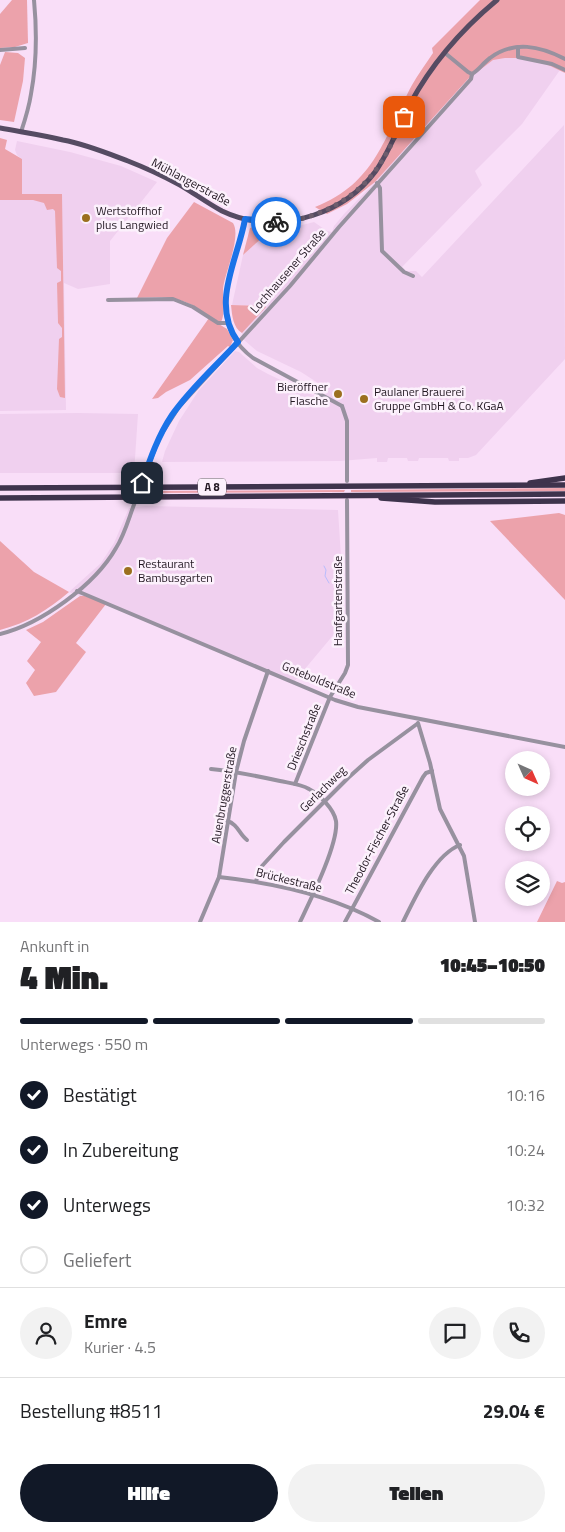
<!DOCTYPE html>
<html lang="de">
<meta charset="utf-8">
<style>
body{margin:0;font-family:"Titillium Web",sans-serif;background:#f2f2f2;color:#202124;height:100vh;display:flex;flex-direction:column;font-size:19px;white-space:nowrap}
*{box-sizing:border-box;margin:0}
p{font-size:16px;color:#757577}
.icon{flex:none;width:28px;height:28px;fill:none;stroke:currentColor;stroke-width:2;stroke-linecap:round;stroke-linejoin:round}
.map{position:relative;height:922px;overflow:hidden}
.sheet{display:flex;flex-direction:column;background:#fff;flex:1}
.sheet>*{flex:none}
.needle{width:32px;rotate:135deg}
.buttons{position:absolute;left:505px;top:751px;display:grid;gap:10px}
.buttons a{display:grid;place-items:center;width:45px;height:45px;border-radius:50%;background:#fff;box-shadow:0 2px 8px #0003;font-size:25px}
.pin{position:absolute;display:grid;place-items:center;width:42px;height:42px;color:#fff;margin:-21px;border-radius:10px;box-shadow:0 2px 8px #0006}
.courier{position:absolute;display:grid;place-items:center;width:50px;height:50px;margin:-25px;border:4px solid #1a73e8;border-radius:50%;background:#fff;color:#222;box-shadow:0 1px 6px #0007}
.head em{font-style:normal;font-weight:800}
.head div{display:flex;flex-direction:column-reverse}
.head{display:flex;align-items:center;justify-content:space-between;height:85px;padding:0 20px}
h1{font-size:32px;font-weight:800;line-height:38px}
.bar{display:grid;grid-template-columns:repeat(4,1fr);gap:8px 5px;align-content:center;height:60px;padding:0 20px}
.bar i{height:6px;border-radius:4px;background:#e0e0e0}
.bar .current{background:#111827}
.bar p{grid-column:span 4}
.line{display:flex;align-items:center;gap:12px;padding:0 20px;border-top:1px solid #e0e0e0}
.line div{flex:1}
.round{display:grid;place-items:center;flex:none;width:52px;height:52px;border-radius:26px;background:#f2f2f2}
ol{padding:0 20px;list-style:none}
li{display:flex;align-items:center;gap:15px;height:55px}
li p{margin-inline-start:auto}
li .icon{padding:5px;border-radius:50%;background:#111827;color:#fff;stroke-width:4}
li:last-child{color:#757577}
li i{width:28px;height:28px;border:2px solid #e0e0e0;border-radius:50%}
.primary-button{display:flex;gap:10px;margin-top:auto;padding:10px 20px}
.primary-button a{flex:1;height:58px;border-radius:30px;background:#111827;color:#fff;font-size:20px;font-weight:800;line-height:58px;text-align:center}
.primary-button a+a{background:#f2f2f2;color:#202124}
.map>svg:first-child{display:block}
.built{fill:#f0d0ef}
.green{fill:#eca2ab}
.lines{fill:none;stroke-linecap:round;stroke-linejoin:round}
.stream{stroke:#b9bcfd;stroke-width:1}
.minor{stroke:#97919f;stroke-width:4}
.major{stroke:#554b62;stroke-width:5}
.highway{stroke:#3e334c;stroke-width:5.5}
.done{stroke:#6d5d6d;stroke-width:5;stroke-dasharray:0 9}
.route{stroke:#1a73e8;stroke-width:6}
.poi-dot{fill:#9b701f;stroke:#fcf1fc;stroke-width:2}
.labels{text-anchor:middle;stroke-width:5;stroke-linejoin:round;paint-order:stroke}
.shield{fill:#fcf1fc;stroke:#635963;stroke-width:1}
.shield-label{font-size:11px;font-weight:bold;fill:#221822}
.street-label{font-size:12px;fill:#221822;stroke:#fcf1fc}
.poi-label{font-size:12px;fill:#221822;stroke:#fcf1fc;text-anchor:start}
</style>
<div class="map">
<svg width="565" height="922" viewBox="0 0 565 922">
<rect width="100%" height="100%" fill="#f9def8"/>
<g class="built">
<polygon points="505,58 518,58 546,64 560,70 522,124 475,171 482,185 402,267 406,271 416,271 422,277 564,125 565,359 476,455 468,458 459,458 459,461 449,461 448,458 419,458 418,461 408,461 407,458 388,458 387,462 377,462 377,458 340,461 162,462 165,451 179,421 199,390 235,351 239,352 257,368 268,374 321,399 329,390 301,372 257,351 244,340 242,333 265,307 264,306 232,305 243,255 273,228 294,227 314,222 327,231 332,232 334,226 344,214 375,182 468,79 493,59"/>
<polygon points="17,141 70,152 121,166 157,182 110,241 110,284 78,289 64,283 66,410 0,411 0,194 22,194 22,159 17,155 15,150"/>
<polygon points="78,413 138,414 134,473 0,473 0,414"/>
<polygon points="145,506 338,510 345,621 294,682 85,596 80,596 69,592 101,563 114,543 129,508"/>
</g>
<g class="green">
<polygon points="12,0 27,0 28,43 15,47 0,48 0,14"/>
<path d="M480,0H565V73L546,64L518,58H505L493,60L468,79L375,182L347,204L327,214L315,207C376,183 384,137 412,85C418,74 426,64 433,53L432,48Z"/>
<polygon points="5,52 18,53 25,58 23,81 14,122 0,120 0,65"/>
<polygon points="0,138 7,140 5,149 22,159 22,194 62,194 65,398 60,397 57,389 59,339 62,337 62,328 58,323 57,283 61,281 61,271 57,268 55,211 53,209 47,210 44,203 33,200 0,200"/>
<path d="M194,202L233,223C241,235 227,269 224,283C221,294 226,314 221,322C212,319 203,311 194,306C175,295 157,297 137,298L167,238Z"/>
<polygon points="253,227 273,228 243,255 250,228"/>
<path d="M231,305L264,306L266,307L242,333C233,328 232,315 231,305Z"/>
<polygon points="209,318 227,329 233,340 230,347 228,346 190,380 166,392 158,398 152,399"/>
<polygon points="565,488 565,491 351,492 351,490"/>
<polygon points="345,490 344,492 149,493 150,491"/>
<polygon points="559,513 565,515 565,600 490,521"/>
<path d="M0,541L34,572L69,592C48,610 27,623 0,630Z"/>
<polygon points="80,596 85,596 106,604 76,643 86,652 56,692 34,696 26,683 35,670 27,661 41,642 26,630 43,622"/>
<polygon points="557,881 562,883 565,882 565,922 537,922"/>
</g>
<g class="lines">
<polyline class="stream" points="324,566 326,570 325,576 329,583"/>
<g class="minor">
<polyline points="518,47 518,57 552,64 565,70"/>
<polyline points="0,50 25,48"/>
<polyline points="445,53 468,72 472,74"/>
<path d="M472,74C479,70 483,63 490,58C514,40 540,46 565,59"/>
<path d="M21,132C25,120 29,107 31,94C37,62 37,32 34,0"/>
<polyline points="377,183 380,188 382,251 404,272 413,276"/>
<path d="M245,219C236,267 202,320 253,358L342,406"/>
<polyline points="108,300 173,299 193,307 218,323 227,323"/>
<polyline points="342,406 347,421 347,481"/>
<polyline points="142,483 159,438 179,407 290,286 339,227 471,79 472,74"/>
<polyline points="77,591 335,700 358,707 565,747"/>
<path d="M0,634C41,624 95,585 116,548C125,534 129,517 135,502"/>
<polyline points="418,723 430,763 440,809 464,856 475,922"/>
<path d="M211,769C234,771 257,776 280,781C289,783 301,784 309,789C319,794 334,809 336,821C339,843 310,901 300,922"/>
<polyline points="295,784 330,697 345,673 348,665 347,500"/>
<path d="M227,821C238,824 239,834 247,840"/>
<path d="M219,877C274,883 331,895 379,922"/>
<polyline points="256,881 262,866 284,842 348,778 368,760 417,724"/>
<polyline points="200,922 219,877 236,772 244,741 268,671"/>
<polyline points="345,922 423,777 426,773 432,771"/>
<path d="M403,922C415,898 434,855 460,845"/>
</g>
<path class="major" d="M0,128C21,132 42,135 63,140C85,144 107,153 128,161C146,168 163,176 180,185C194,193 207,203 222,211C251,225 284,225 314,215C338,207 360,192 375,172C390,151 398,127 410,104C431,65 462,29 497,0"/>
<g class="highway">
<polyline points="530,483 565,478"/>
<polyline points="0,488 565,485"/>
<polyline points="0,498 565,494"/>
<polyline points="381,498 435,502 565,501"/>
</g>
</g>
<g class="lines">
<path class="done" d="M276,222C313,221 353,201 375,171C388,154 395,135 404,117"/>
<path class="route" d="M142,483C150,459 158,436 172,415C190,389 216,366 238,342C210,303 238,260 245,219L276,222"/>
</g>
<g class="poi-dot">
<circle cx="86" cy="218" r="5"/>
<circle cx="338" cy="394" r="5"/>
<circle cx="364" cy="399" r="5"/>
<circle cx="128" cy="571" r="5"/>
</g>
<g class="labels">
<rect class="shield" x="198" y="478.5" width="28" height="17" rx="4"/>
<g class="shield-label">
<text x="212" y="491">A 8</text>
</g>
<g class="street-label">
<text transform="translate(191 182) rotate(28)" y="4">Mühlangerstraße</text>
<text transform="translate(288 271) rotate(-49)" y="4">Lochhausener Straße</text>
<text transform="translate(338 601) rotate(-90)" y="4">Hanfgartenstraße</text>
<text transform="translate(319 680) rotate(22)" y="4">Goteboldstraße</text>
<text transform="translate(304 737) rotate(-68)" y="4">Drieschstraße</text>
<text transform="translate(323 789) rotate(-45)" y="4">Gerlachweg</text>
<text transform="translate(224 795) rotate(-80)" y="4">Auenbruggerstraße</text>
<text transform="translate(377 840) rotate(-62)" y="4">Theodor-Fischer-Straße</text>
<text transform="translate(289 880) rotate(14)" y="4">Brückestraße</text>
</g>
<g class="poi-label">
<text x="96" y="215">Wertstoffhof<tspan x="96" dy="14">plus Langwied</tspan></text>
<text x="328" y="391" text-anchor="end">Bieröffner<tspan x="328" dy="14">Flasche</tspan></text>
<text x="374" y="396">Paulaner Brauerei<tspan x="374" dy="14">Gruppe GmbH &amp; Co. KGaA</tspan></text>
<text x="138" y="568">Restaurant<tspan x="138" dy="14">Bambusgarten</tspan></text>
</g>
</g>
</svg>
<div class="buttons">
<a><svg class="needle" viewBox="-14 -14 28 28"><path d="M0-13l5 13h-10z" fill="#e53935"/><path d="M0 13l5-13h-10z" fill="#757577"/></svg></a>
<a><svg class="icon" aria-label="locate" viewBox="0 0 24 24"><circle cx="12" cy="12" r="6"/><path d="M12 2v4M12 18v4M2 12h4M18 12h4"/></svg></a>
<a><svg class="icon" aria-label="layers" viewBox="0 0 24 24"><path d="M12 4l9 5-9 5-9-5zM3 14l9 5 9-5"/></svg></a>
</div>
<div class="pin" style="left:404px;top:117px;background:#ea580c"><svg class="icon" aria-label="bag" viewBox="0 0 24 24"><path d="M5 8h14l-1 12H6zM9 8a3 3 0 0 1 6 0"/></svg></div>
<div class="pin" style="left:142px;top:483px;background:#1f2937"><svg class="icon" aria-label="home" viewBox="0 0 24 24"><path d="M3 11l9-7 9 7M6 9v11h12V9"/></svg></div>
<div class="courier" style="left:276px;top:222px"><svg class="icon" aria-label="bike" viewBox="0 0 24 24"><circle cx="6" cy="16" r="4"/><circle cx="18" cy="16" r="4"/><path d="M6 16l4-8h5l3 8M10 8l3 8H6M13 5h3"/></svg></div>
</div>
<section class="sheet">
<div class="head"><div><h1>4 Min.</h1><p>Ankunft in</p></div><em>10:45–10:50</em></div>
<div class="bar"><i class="current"></i><i class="current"></i><i class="current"></i><i></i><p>Unterwegs · 550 m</p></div>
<ol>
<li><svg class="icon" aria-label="check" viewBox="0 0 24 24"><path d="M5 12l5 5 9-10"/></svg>Bestätigt<p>10:16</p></li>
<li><svg class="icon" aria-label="check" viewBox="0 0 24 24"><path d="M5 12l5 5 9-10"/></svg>In Zubereitung<p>10:24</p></li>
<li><svg class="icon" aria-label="check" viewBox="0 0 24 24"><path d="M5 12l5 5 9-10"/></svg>Unterwegs<p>10:32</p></li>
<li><i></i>Geliefert</li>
</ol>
<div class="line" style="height:90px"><a class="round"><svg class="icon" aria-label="person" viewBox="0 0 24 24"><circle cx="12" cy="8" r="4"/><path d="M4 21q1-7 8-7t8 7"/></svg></a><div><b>Emre</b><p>Kurier · 4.5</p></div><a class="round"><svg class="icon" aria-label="chat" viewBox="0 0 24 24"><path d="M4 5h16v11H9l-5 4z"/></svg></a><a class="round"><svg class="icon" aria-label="phone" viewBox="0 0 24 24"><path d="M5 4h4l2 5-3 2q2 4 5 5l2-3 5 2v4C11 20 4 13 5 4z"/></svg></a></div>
<div class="line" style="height:65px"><div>Bestellung #8511</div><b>29.04 €</b></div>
<div class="primary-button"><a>Hilfe</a><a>Teilen</a></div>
</section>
